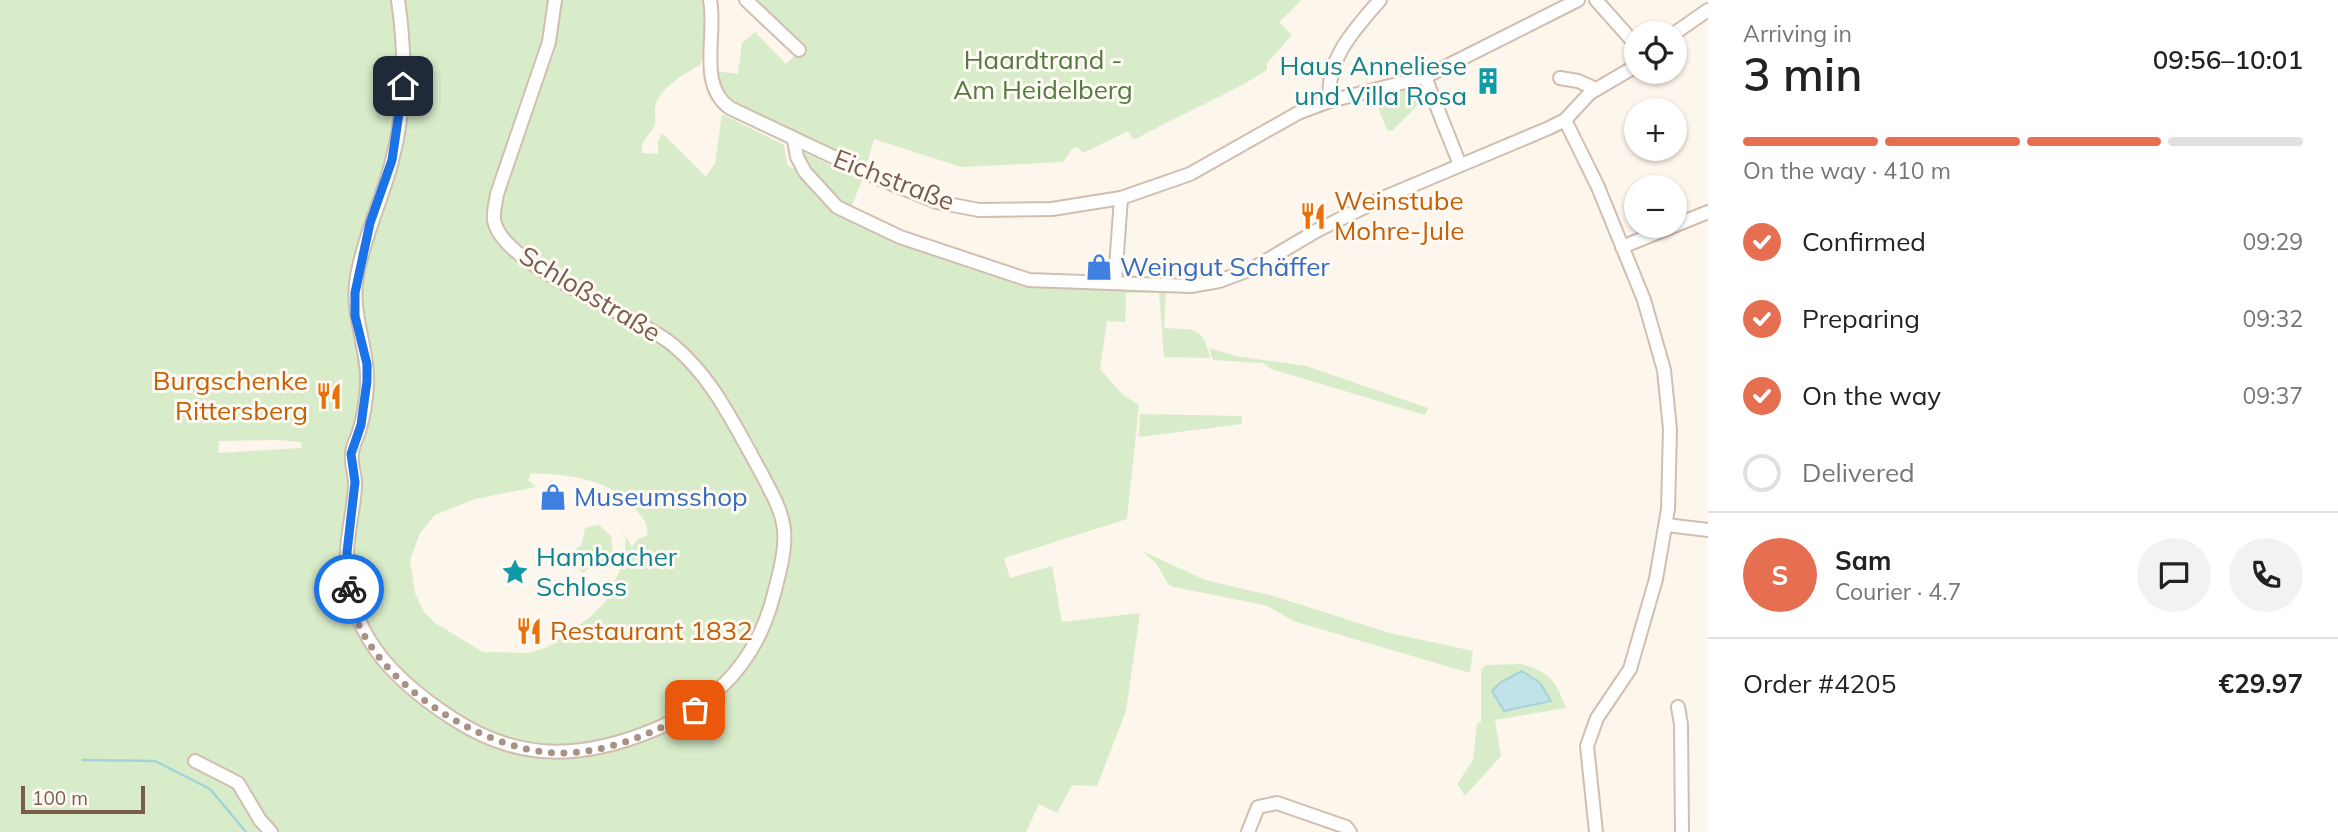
<!DOCTYPE html>
<meta charset="utf-8">
<style>
body{margin:0;font-family:Mulish,sans-serif;background:#f2f2f2;color:#222;height:100vh;display:flex;flex-direction:column;font-size:26px;white-space:nowrap}
*{box-sizing:border-box;margin:0}
p{font-size:23px;color:#767676}
.icon{flex:none;width:38px;height:38px;fill:none;stroke:currentColor;stroke-width:2;stroke-linecap:round;stroke-linejoin:round}
.map{position:relative;flex:1;overflow:hidden}
.details{display:flex;flex-direction:column;background:#fff;width:630px}
.details>*{flex:none}
.tools{position:absolute;left:1624px;top:21px;display:grid;gap:14px}
.tools a{display:grid;place-items:center;width:63px;height:63px;border-radius:50%;background:#fff;box-shadow:0 2px 5px #0004;font-size:35px}
.scale{position:absolute;left:21px;bottom:18px;width:124px;box-sizing:border-box;padding-left:7px;border:4px solid #7a5c4d;border-top:0;font-size:19px;line-height:24px;white-space:nowrap;color:#7a5c4d;-webkit-text-stroke:5px #fffaf3;paint-order:stroke}
.pin{position:absolute;display:grid;place-items:center;width:60px;height:60px;color:#fff;margin:-30px;border-radius:14px;box-shadow:0 4px 10px #0006}
.courier{position:absolute;display:grid;place-items:center;width:70px;height:70px;margin:-35px;border:5px solid #1a73e8;border-radius:50%;background:#fff;color:#222;box-shadow:0 2px 9px #0007}
.headline em{font-style:normal;font-weight:600}
.headline div{display:flex;flex-direction:column-reverse}
.headline{display:flex;align-items:center;justify-content:space-between;height:119px;padding:0 35px}
h1{font-size:46px;font-weight:600;line-height:52px}
.bar{display:grid;grid-template-columns:repeat(4,1fr);gap:10px 7px;align-content:center;height:84px;padding:0 35px}
.bar i{height:9px;border-radius:5px;background:#e0e0e0}
.bar .active{background:#e76f51}
.bar p{grid-column:span 4}
.line{display:flex;align-items:center;gap:18px;padding:0 35px;border-top:2px solid #e0e0e0}
.line div{flex:1}
.round{display:grid;place-items:center;flex:none;width:74px;height:74px;border-radius:37px;background:#f2f2f2}
ol{padding:0 35px;list-style:none}
li{display:flex;align-items:center;gap:21px;height:77px}
li p{margin-inline-start:auto}
li .icon{padding:7px;border-radius:50%;background:#e76f51;color:#fff;stroke-width:4}
li:last-child{color:#767676}
li i{width:38px;height:38px;border:4px solid #e0e0e0;border-radius:50%}
main{display:flex;flex:1;min-height:0}
.map>svg:first-child{display:block}
.green{fill:#d8ecc9;fill-rule:evenodd}
.water{fill:#bfe3e8;stroke:#a5d3da;stroke-width:2}
.lines{fill:none;stroke-linecap:round;stroke-linejoin:round}
.stream{stroke:#a5d3da;stroke-width:2.5}
.minor-casing{stroke:#d1beb0;stroke-width:16}
.minor{stroke:#fff;stroke-width:12}
.done{stroke:#a89285;stroke-width:7;stroke-dasharray:0 12.6}
.route{stroke:#1a73e8;stroke-width:9}
.labels{text-anchor:middle;stroke-width:6;stroke-linejoin:round;paint-order:stroke}
.park-label{font-size:26px;fill:#537a41;stroke:#fffaf3}
.culture-label{font-size:26px;fill:#0d838f;stroke:#fffaf3;text-anchor:end}
.street-label{font-size:26px;fill:#7a5c4d;stroke:#fffaf3}
.food-label{font-size:26px;fill:#c56008;stroke:#fffaf3;text-anchor:start}
.shop-label{font-size:26px;fill:#366cbe;stroke:#fffaf3;text-anchor:start}
</style>
<main>
<div class="map">
<svg width="1708" height="832" viewBox="0 0 1708 832">
<rect width="100%" height="100%" fill="#fdf6ec"/>
<g class="green">
<path d="M0,0H705L708,38L700,65C684,74 659,88 655,107C654,112 656,118 655,124C651,136 640,138 642,153L658,154V142L662,133L706,177L715,163L722,114L784,145L787,163L791,168H797L803,152L862,180L847,218L897,241L1049,287L1166,292L1164,328C1196,330 1202,325 1210,358L1164,357L1159,293H1126L1125,322L1107,321L1100,369L1123,395L1139,405L1127,519L1004,558L1010,578L1052,566L1062,622L1140,613L1126,711L1097,786L1072,785L1057,813L1039,804L1026,832H0ZM278,440L301,442L302,448L218,453L219,441ZM531,473C570,475 611,478 637,511C643,519 649,525 647,535L638,539L632,547L620,527L626,539L624,561L606,601L590,617L548,647L528,653L483,652L435,623L424,612L415,593L410,560L420,533L435,515L475,499L536,487L528,480Z"/>
<path d="M751,0H1302L1279,22L1292,35L1267,63V70C1225,97 1178,115 1134,140L1128,131L1083,153L1078,147L1073,148L1063,162L961,167L874,139L866,167C835,153 745,118 726,96C720,88 718,81 717,71L738,74L742,43L755,32L786,64L803,47Z"/>
<polygon points="1422,85 1427,96 1392,131 1387,130 1374,97"/>
<polygon points="1209,348 1236,356 1306,366 1428,408 1425,415 1271,369 1263,363 1213,360"/>
<polygon points="1140,414 1242,416 1242,424 1139,437"/>
<polygon points="599,525 611,536 613,555 582,573 578,567 569,568 563,559 582,544 585,528"/>
<polygon points="1142,551 1205,580 1270,595 1390,633 1473,651 1470,673 1293,621 1268,606 1174,587 1168,584 1156,563"/>
<path d="M1521,664C1550,672 1556,681 1566,708L1495,720L1501,756L1465,796L1457,784L1473,760L1477,724L1481,722V670L1486,665Z"/>
</g>
<polygon class="water" points="1522,671 1540,683 1551,701 1504,711 1492,691 1501,682"/>
<g class="lines">
<polyline class="stream" points="83,760 155,761 210,789 246,832"/>
<defs>
<g id="minor">
<path d="M398,0C406,54 406,108 392,161C382,200 364,236 357,276C350,315 369,348 367,386C366,400 364,415 360,428C358,437 353,444 352,453C350,464 356,475 355,487C354,509 347,532 347,555C345,631 392,679 452,718C520,763 584,759 656,729C714,704 755,662 772,601C793,525 788,523 752,456C729,415 710,376 673,345C638,315 501,266 494,220C493,212 496,201 497,194L549,42L555,0"/>
<path d="M710,0C717,35 697,85 730,108L880,179L937,202L979,210L1052,209L1121,198L1190,174L1298,113L1330,101L1425,77L1578,0"/>
<polyline points="746,0 799,50"/>
<polyline points="1596,0 1636,45"/>
<polyline points="1675,33 1708,10"/>
<polyline points="1425,77 1460,165"/>
<polyline points="1560,78 1578,81 1596,89"/>
<path d="M1330,101C1325,60 1354,30 1380,0"/>
<polyline points="1565,120 1598,187 1644,300 1664,370 1670,429 1668,509 1656,579 1630,669 1597,718 1587,746 1596,832"/>
<polyline points="794,140 797,157 805,172 837,207 900,237 1029,280 1191,286 1219,281 1252,269 1318,230 1385,197 1549,128 1565,120 1590,93 1636,66"/>
<polyline points="1622,247 1708,212"/>
<polyline points="1115,281 1121,198"/>
<polyline points="1667,525 1708,530"/>
<polyline points="1678,707 1681,724 1682,832"/>
<polyline points="195,761 238,783 260,820 271,832"/>
<polyline points="1248,832 1258,807 1277,803 1346,827 1350,832"/>
</g>
</defs>
<use href="#minor" class="minor-casing"/>
<use href="#minor" class="minor"/>
</g>
<g class="lines">
<path class="done" d="M349,589C356,673 480,752 558,753C605,754 655,733 695,710"/>
<polyline class="route" points="349,589 347,552 355,482 351,454 361,425 367,381 367,364 355,316 355,293 370,223 392,160 403,86"/>
</g>
<defs>
<symbol id="building-bare" viewBox="-9 -9 18 18"><path d="M-4-6H4V6H1V3H-1V6H-4ZM-2.5-4.3h1.7v1.8h-1.7ZM.8-4.3h1.7v1.8H.8ZM-2.5-1h1.7V.8h-1.7ZM.8-1h1.7V.8H.8Z" fill="#0f9aa8" stroke="#fffaf3" stroke-width="2.5" paint-order="stroke"/></symbol>
<symbol id="restaurant-bare" viewBox="-9 -9 18 18"><path d="M-5-6h1v4h1v-4h1v4h1v-4h1v5L-1.5 .5V6h-2V.5L-5-1ZM5-6V6H3V1.5H1.5Q1.5-4 5-6Z" fill="#e8710a" stroke="#fffaf3" stroke-width="2.5" paint-order="stroke"/></symbol>
<symbol id="shop-bare" viewBox="-9 -9 18 18"><path d="M-5-2.5h2.3a2.7 3.5 0 0 1 5.4 0H5L5.5 6h-11ZM-1.5-2.5h3a1.5 2.3 0 0 0-3 0Z" fill="#3f7fe0" stroke="#fffaf3" stroke-width="2.5" paint-order="stroke"/></symbol>
<symbol id="sight-bare" viewBox="-9 -9 18 18"><path d="M0-6L1.8-2.2L6-1.7L2.9 1.2L3.7 5.4L0 3.3L-3.7 5.4L-2.9 1.2L-6-1.7L-1.8-2.2Z" fill="#0f9aa8" stroke="#fffaf3" stroke-width="2.5" paint-order="stroke"/></symbol>
</defs>
<g fill-rule="evenodd">
<use href="#building-bare" x="1469" y="62" width="38" height="38"/>
<use href="#restaurant-bare" x="1294" y="197" width="38" height="38"/>
<use href="#shop-bare" x="1080" y="248" width="38" height="38"/>
<use href="#restaurant-bare" x="310" y="377" width="38" height="38"/>
<use href="#shop-bare" x="534" y="478" width="38" height="38"/>
<use href="#sight-bare" x="496" y="553" width="38" height="38"/>
<use href="#restaurant-bare" x="510" y="612" width="38" height="38"/>
</g>
<g class="labels">
<g class="park-label">
<text x="1043" y="69">Haardtrand -<tspan x="1043" dy="30">Am Heidelberg</tspan></text>
</g>
<g class="culture-label">
<text x="1467" y="75">Haus Anneliese<tspan x="1467" dy="30">und Villa Rosa</tspan></text>
<text x="536" y="566" text-anchor="start">Hambacher<tspan x="536" dy="30">Schloss</tspan></text>
</g>
<g class="street-label">
<text transform="translate(894 180) rotate(21)" y="9">Eichstraße</text>
<text transform="translate(590 294) rotate(31)" y="9">Schloßstraße</text>
</g>
<g class="food-label">
<text x="1334" y="210">Weinstube<tspan x="1334" dy="30">Mohre-Jule</tspan></text>
<text x="308" y="390" text-anchor="end">Burgschenke<tspan x="308" dy="30">Rittersberg</tspan></text>
<text x="550" y="640">Restaurant 1832</text>
</g>
<g class="shop-label">
<text x="1120" y="276">Weingut Schäffer</text>
<text x="574" y="506">Museumsshop</text>
</g>
</g>
</svg>
<div class="tools">
<a><svg class="icon" aria-label="locate" viewBox="0 0 24 24"><circle cx="12" cy="12" r="6"/><path d="M12 2v4M12 18v4M2 12h4M18 12h4"/></svg></a>
<a>+</a>
<a>−</a>
</div>
<div class="scale">100 m</div>
<div class="pin" style="left:695px;top:710px;background:#ea580c"><svg class="icon" aria-label="bag" viewBox="0 0 24 24"><path d="M5 8h14l-1 12H6zM9 8a3 3 0 0 1 6 0"/></svg></div>
<div class="pin" style="left:403px;top:86px;background:#1f2937"><svg class="icon" aria-label="home" viewBox="0 0 24 24"><path d="M3 11l9-7 9 7M6 9v11h12V9"/></svg></div>
<div class="courier" style="left:349px;top:589px"><svg class="icon" aria-label="bike" viewBox="0 0 24 24"><circle cx="6" cy="16" r="4"/><circle cx="18" cy="16" r="4"/><path d="M6 16l4-8h5l3 8M10 8l3 8H6M13 5h3"/></svg></div>
</div>
<section class="details">
<div class="headline"><div><h1>3 min</h1><p>Arriving in</p></div><em>09:56–10:01</em></div>
<div class="bar"><i class="active"></i><i class="active"></i><i class="active"></i><i></i><p>On the way · 410 m</p></div>
<ol>
<li><svg class="icon" aria-label="check" viewBox="0 0 24 24"><path d="M5 12l5 5 9-10"/></svg>Confirmed<p>09:29</p></li>
<li><svg class="icon" aria-label="check" viewBox="0 0 24 24"><path d="M5 12l5 5 9-10"/></svg>Preparing<p>09:32</p></li>
<li><svg class="icon" aria-label="check" viewBox="0 0 24 24"><path d="M5 12l5 5 9-10"/></svg>On the way<p>09:37</p></li>
<li><i></i>Delivered</li>
</ol>
<div class="line" style="height:126px"><b class="round" style="background:#e76f51;color:#fff">S</b><div><b>Sam</b><p>Courier · 4.7</p></div><a class="round"><svg class="icon" aria-label="chat" viewBox="0 0 24 24"><path d="M4 5h16v11H9l-5 4z"/></svg></a><a class="round"><svg class="icon" aria-label="phone" viewBox="0 0 24 24"><path d="M5 4h4l2 5-3 2q2 4 5 5l2-3 5 2v4C11 20 4 13 5 4z"/></svg></a></div>
<div class="line" style="height:91px"><div>Order #4205</div><b>€29.97</b></div>
</section>
</main>
